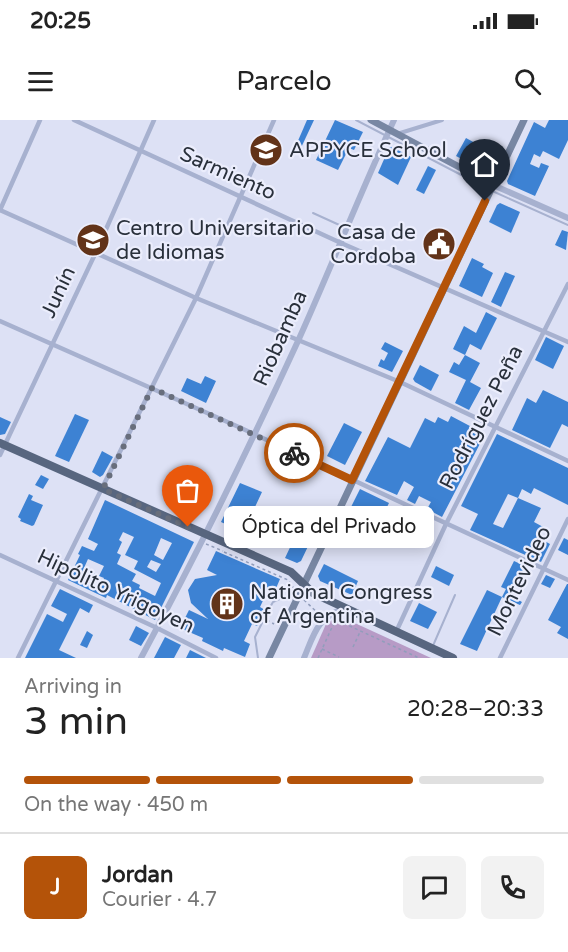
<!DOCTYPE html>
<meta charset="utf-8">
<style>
body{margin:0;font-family:"Varela Round",sans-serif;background:#f2f2f2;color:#222;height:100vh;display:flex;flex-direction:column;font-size:22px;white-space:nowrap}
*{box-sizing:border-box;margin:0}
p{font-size:20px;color:#767676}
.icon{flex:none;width:33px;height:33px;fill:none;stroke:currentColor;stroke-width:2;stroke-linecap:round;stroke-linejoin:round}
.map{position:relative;height:538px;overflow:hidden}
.panel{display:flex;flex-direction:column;background:#fff;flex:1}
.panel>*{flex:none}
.pin{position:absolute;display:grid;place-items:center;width:51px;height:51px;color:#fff;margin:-62px -26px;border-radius:50% 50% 50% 0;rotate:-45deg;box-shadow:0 0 6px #0007}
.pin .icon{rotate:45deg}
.courier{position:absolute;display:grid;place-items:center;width:60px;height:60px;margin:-30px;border:4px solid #b45309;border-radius:50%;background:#fff;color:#222;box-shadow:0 2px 8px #0007}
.bubble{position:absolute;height:42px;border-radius:9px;background:#fff;box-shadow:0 3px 15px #0003;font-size:20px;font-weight:600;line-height:42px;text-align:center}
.headline em{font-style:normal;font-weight:600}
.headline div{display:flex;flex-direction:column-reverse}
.headline{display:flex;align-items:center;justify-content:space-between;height:102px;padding:0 24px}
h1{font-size:39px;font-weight:600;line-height:45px}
.bar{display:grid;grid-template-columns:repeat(4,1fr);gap:9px 6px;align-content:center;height:72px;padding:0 24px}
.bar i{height:8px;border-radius:4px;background:#e0e0e0}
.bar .current{background:#b45309}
.bar p{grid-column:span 4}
.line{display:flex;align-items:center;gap:15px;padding:0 24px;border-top:2px solid #e0e0e0}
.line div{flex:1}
.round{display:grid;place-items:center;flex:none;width:63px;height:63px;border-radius:9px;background:#f2f2f2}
.status{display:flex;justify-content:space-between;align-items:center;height:42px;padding:0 30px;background:#fff;direction:ltr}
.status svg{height:16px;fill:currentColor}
header{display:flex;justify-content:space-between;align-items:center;height:78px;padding:0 24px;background:#fff;font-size:27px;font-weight:600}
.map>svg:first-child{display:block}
.green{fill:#b79bc6}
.building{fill:#3d82d3;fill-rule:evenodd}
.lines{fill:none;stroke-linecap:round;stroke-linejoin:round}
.path{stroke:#919dbb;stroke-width:1.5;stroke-dasharray:3 3;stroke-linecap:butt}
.service{stroke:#a7b1cf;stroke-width:2}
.pedestrian{stroke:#a7b1cf;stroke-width:4}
.minor{stroke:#a7b1cf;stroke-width:4.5}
.tertiary{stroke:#a7b1cf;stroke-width:6}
.secondary{stroke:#7887a3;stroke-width:7}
.primary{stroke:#58667f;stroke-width:8}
.done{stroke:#686e7c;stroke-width:6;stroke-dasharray:0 10.8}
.route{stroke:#b45309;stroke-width:8}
.labels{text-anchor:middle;stroke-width:4.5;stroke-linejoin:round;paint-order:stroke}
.poi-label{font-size:21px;fill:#29303b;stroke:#ebedfc;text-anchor:start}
.street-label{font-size:21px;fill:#29303b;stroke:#ebedfc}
</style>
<div class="status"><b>20:25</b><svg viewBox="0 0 49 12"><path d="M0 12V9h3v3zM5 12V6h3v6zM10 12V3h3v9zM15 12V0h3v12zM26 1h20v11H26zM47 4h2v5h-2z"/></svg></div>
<header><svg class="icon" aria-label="menu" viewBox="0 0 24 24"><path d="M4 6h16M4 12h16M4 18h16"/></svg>Parcelo<svg class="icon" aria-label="search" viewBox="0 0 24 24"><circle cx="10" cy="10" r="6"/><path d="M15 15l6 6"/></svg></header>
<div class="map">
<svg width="568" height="538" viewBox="0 0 568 538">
<rect width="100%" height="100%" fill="#dde1f5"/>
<polygon class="green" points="334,499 346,499 431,538 311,538 326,504"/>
<g class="building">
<polygon points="307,0 314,0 299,32 294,30"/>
<polygon points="335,0 363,12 354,30 349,28 338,50 316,40"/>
<polygon points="549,0 568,0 568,20 559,39 543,31 540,37 534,34 530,44 539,48 541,43 549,46 535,76 508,64 507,61 534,2 545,8"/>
<polygon points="466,18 497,35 488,53 456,36"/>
<polygon points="392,27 411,37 398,65 378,53 389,28"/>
<polygon points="428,46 436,50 424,74 416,70"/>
<polygon points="500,83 520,92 511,113 489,102 497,85"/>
<polygon points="562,110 568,112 566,130 555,125"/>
<polygon points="430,114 453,126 449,135 426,123"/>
<polygon points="472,138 484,144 482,147 493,153 482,177 459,166"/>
<polygon points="505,152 515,156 501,187 491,182"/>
<polygon points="486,192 497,198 481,230 470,224 465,235 453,229 464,206 476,213"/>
<polygon points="546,217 564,226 553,249 535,240"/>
<polygon points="385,222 403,231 392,252 378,246 381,239 384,241 388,233 381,229"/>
<polygon points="465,235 480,243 470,262 481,268 469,290 455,283 466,260 449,252 454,242 459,245"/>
<polygon points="420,245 439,255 431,271 415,262 413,259"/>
<polygon points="205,256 216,261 206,283 181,271 187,258 201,264"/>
<polygon points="543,270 568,282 568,307 562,304 550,328 512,310 527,278 536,283"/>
<polygon points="75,294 89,300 69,342 55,336"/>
<polygon points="451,296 485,314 442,397 427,389 431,382 419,376 415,384 407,380 414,367 404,361 397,375 365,361 388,317 410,328 425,298 435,303 438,297 448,302"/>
<polygon points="0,297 11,302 5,314 0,315"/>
<polygon points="344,303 362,312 345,345 327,336"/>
<path d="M497,314L568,348V385L534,368L531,374L522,369L518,378L541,388L534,402L545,408L539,418L550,424L541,442L470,410L478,394L461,386ZM508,374L518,378L503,408L493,404Z"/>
<polygon points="102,331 113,337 103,355 100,357 92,352"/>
<polygon points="41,355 49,359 43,369 35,365"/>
<polygon points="240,363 262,372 255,387 270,394 258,419 221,402"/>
<polygon points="360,369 389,383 372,418 342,405"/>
<polygon points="29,374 33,376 31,380 43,385 34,405 32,406 20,401 21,399 18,397"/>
<path d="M105,380L194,422L155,500L107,475L106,478L68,460L80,435L78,434L82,426L94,431L98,424L88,419ZM123,412L134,417L125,435L138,441L134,449L161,463L155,476L139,468L140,465L132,461L136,454L117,444L121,435L117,433L122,422L119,420ZM161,418L172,423L163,440L154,435ZM88,439L104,446L99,456L104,458L100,468L90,463L95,454L84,448ZM151,440L161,444L156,452L147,447Z"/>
<polygon points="303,400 309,402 304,412 313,416 301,441 297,443 285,438"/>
<polygon points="564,418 568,420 568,435 558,430"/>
<polygon points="216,431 280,459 274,473 268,470 260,487 265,490 257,506 252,504 244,521 250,524 245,537 224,528 223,531 202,521 203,518 180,508 189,490 208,499 191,483 188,470 195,459 217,455 207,450"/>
<polygon points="514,441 525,446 511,476 522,482 520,485 502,477 506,469 501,467"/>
<polygon points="324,444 358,461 352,475 320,461 318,456"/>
<polygon points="436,446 454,455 449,466 431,457"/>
<polygon points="546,455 555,459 550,468 541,464"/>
<polygon points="567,464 568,464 568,519 557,513 561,507 548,500"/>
<polygon points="60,469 93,485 89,493 80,488 59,530 76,538 25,538 47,494 63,502 67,494 51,486"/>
<polygon points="487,470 502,477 477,531 460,524"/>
<polygon points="419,483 437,492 428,509 410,501"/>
<polygon points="136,506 149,513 141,526 129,520"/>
<polygon points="87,511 93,515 87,528 80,525"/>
<polygon points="165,517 181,525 174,538 154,538"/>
<polygon points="190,530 206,538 186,538"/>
</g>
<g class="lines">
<g class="path">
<polyline points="206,424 223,431"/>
<polyline points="224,432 288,460 295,470"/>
<polyline points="304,480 320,495"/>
<polyline points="267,500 274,504"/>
<polyline points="353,527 360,512"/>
<polyline points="322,529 339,537"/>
<polyline points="318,538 333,505 341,502 419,538"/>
</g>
<g class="service">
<polyline points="356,0 490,70 568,105"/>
<polyline points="313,93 346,108"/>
<polyline points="432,528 455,475"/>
<polyline points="258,538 255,517 269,489 273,482 284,477 295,479"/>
</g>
<polyline class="pedestrian" points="397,14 442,0"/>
<g class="minor">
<polyline points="74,0 341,123 568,222"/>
<polyline points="0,90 196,178 400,262 568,341"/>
<polyline points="0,90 40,0"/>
<polyline points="0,201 241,308 568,460"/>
<polyline points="0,335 96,132 154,0"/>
<polyline points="0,435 157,508 216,538"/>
<polyline points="396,512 446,404 568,164"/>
<polyline points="18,538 196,178 274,0"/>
<polyline points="500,538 568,399"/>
</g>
<g class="tertiary">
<polyline points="493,65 568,98"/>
<path d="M141,538C197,434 249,328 298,221C331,148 360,73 394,0"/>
<path d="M304,538C314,514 317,497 344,489"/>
</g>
<g class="secondary">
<polyline points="371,0 493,65"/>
<polyline points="269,538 524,0"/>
</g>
<polyline class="primary" points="0,323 291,452 313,473 453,538"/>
</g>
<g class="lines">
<polyline class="done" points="188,407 103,369 152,268 294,333"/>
<polyline class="route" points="294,333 352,360 485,81"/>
</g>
<defs>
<symbol id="university-disc" viewBox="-11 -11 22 22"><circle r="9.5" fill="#623319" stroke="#ebedfc"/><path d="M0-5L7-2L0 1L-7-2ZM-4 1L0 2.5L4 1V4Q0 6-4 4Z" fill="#fff"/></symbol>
<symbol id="civic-disc" viewBox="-11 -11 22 22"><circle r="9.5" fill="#623319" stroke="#ebedfc"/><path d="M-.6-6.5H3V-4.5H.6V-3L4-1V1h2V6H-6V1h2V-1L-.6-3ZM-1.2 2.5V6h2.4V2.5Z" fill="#fff"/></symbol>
<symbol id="building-disc" viewBox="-11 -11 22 22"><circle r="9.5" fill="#623319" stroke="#ebedfc"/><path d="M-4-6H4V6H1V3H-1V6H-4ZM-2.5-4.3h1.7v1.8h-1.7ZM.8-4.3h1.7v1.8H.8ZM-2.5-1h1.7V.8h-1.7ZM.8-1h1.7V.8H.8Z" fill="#fff"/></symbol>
</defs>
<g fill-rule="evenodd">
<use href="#university-disc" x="247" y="11" width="38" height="38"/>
<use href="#university-disc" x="74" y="101" width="38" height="38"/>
<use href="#civic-disc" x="420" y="105" width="38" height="38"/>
<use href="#building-disc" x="208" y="465" width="38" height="38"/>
</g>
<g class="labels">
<g class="poi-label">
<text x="289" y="37">APPYCE School</text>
<text x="116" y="115">Centro Universitario<tspan x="116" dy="24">de Idiomas</tspan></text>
<text x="416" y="119" text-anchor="end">Casa de<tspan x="416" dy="24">Cordoba</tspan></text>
<text x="250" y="479">National Congress<tspan x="250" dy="24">of Argentina</tspan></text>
</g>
<g class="street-label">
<text transform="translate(228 53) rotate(24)" y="7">Sarmiento</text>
<text transform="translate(58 172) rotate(-65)" y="7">Junín</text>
<text transform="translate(280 218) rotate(-66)" y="7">Riobamba</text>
<text transform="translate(481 297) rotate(-63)" y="7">Rodríguez Peña</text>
<text transform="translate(519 461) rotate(-64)" y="7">Montevideo</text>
<text transform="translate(116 471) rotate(25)" y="7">Hipólito Yrigoyen</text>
</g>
</g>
</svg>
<div class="pin" style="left:188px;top:407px;background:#ea580c"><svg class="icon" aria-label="bag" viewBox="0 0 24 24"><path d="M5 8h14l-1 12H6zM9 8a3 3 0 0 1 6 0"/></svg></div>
<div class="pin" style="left:485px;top:81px;background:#1f2937"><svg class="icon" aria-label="home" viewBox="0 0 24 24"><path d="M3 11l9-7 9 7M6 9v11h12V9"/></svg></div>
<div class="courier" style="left:294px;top:333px"><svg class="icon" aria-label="bike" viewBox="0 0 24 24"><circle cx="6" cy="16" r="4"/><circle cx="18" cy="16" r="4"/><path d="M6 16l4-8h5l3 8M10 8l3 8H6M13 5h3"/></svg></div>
<div class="bubble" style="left:224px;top:386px;width:210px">Óptica del Privado</div>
</div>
<section class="panel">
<div class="headline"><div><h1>3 min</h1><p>Arriving in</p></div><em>20:28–20:33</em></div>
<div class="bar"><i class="current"></i><i class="current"></i><i class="current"></i><i></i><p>On the way · 450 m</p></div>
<div class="line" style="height:108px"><b class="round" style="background:#b45309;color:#fff">J</b><div><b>Jordan</b><p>Courier · 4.7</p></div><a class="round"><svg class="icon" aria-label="chat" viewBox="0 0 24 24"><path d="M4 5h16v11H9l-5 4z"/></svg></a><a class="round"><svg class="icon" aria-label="phone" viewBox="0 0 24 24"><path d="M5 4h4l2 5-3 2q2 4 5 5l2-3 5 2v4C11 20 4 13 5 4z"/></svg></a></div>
</section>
